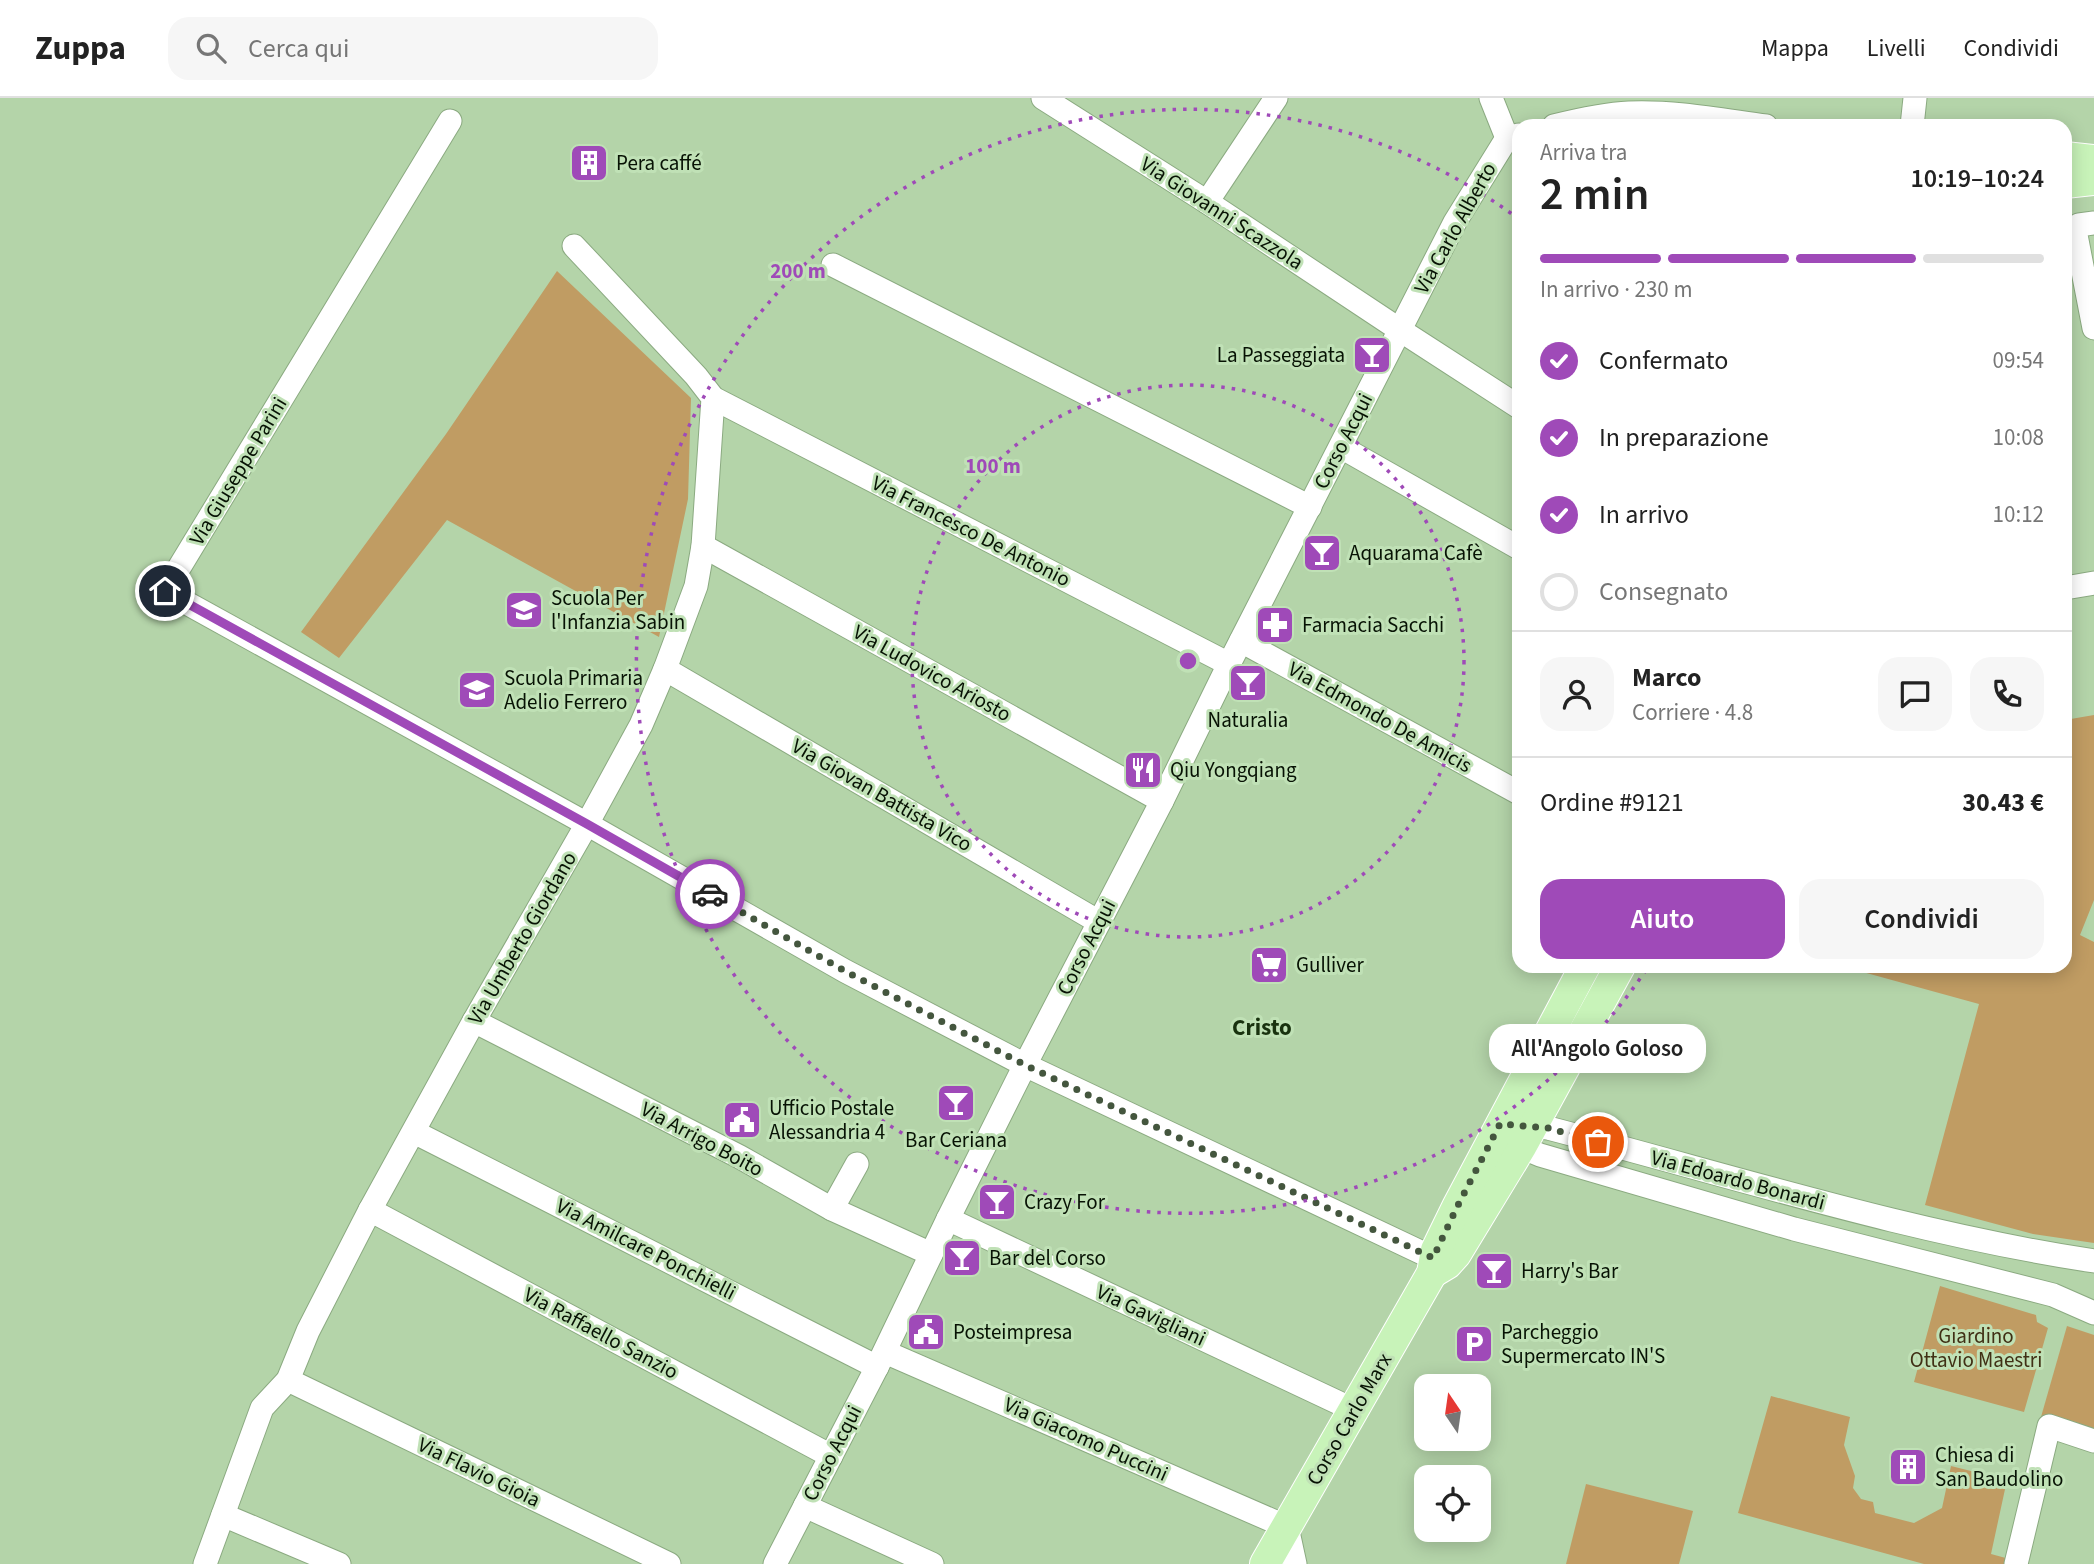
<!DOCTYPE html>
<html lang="it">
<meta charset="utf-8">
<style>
body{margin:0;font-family:"Source Sans 3",sans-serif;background:#f6f6f6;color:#222;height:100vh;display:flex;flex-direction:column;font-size:26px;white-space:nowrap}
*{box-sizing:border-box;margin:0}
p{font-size:23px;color:#767676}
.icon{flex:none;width:38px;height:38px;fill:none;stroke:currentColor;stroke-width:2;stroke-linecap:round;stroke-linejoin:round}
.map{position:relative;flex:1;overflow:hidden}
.sheet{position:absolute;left:1512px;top:21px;width:560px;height:854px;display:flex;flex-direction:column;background:#fff;border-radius:21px;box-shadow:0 4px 18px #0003}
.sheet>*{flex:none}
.needle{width:46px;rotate:347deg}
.fabs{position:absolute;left:1414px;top:1276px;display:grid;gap:14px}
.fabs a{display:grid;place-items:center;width:77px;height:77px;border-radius:14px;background:#fff;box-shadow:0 4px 18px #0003;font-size:35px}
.pin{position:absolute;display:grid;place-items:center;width:60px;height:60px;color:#fff;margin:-30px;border:4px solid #fff;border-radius:50%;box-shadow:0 2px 7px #0007}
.courier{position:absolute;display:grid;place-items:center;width:70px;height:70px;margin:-35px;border:5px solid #9f4ab8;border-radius:50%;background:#fff;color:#222;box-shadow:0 2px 9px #0007}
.bubble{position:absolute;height:49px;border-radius:21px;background:#fff;box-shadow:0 4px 18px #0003;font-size:23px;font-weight:600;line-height:49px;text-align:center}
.summary em{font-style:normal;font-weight:600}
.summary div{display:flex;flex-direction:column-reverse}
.summary{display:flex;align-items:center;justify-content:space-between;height:119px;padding:0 28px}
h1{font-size:46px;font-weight:600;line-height:52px}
.bar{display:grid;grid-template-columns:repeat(4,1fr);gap:10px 7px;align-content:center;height:84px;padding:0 28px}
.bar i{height:9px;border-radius:5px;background:#e0e0e0}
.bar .current{background:#9f4ab8}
.bar p{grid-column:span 4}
.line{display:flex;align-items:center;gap:18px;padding:0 28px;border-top:2px solid #e0e0e0}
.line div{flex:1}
.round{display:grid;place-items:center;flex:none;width:74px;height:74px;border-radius:21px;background:#f6f6f6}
ol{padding:0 28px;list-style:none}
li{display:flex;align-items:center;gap:21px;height:77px}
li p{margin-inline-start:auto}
li .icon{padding:7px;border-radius:50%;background:#9f4ab8;color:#fff;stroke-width:4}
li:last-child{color:#767676}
li i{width:38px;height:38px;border:4px solid #e0e0e0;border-radius:50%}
.action{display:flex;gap:14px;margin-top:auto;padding:14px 28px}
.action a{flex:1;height:80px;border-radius:21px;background:#9f4ab8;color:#fff;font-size:28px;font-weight:600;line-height:80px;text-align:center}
.action a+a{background:#f6f6f6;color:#222}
header{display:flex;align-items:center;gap:42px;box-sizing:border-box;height:98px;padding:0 35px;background:#fff;border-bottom:2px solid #e0e0e0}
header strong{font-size:33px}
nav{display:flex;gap:38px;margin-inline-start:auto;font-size:24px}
.search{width:490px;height:63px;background:#f6f6f6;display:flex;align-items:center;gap:18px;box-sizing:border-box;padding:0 24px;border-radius:21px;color:#767676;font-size:26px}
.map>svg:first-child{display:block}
.green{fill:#c09c63}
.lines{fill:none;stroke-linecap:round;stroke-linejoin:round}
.minor-casing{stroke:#8baa81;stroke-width:25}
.major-casing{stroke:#fff;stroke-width:32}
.minor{stroke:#fff;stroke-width:23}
.major{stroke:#c8f3b9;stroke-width:30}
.done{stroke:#44563e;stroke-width:7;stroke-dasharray:0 12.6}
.route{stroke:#9f4ab8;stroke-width:9}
.ring{fill:none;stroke:#9f4ab8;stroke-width:3.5;stroke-dasharray:3.5 7}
.labels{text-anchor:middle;stroke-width:6;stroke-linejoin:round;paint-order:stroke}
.poi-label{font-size:21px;fill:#071204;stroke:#c0e1b6;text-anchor:start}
.street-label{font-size:21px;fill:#071204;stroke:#c0e1b6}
.park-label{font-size:21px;fill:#403015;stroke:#c0e1b6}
.neighbourhood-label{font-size:23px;font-weight:bold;fill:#19320f;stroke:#c0e1b6}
.centre{fill:#9f4ab8;stroke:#c0e1b6;stroke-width:3.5}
.ring-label{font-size:21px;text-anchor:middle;font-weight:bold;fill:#9f4ab8;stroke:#c0e1b6;stroke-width:6;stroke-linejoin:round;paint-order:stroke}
</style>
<header>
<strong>Zuppa</strong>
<div class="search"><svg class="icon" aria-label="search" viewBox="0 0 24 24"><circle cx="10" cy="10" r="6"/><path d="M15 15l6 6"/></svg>Cerca qui</div>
<nav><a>Mappa</a><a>Livelli</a><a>Condividi</a></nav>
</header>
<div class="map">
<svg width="2094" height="1466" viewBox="0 0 2094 1466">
<rect width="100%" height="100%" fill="#b4d4a9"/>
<g class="green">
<polygon points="557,173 691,300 688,401 659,539 447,422 339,560 301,534 446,336"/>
<polygon points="2094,617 2094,802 2080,837 2094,844 2094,1145 2033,1136 1925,1107 1979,906 1841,868 2065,868 2065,622"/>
<polygon points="1940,1188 2036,1217 2037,1224 2048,1230 2024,1314 1914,1284"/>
<polygon points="2067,1228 2094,1237 2094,1332 2041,1319"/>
<polygon points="1771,1298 1850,1319 1844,1347 1855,1378 1853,1390 1861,1401 1873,1404 1875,1415 1914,1425 1942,1410 1951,1368 2007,1382 1991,1456 2013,1462 2012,1466 1924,1466 1738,1415"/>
<polygon points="1586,1386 1693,1413 1679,1466 1566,1466"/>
</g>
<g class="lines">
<defs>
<g id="minor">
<polyline points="1043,0 1207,104 1400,232 1519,309"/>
<polyline points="1491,0 1507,40"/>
<polyline points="450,23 165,493 587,726 845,873 1025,967 1433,1160"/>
<path d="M1554,28C1578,22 1604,16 1629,15C1674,13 1721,22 1766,28"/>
<polyline points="1912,28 1915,0"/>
<polyline points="1207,104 1276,0"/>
<polyline points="2094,125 2079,127 2075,132 2094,230"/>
<polyline points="833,167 1310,409"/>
<polyline points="713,300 1229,566"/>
<polyline points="1341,349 1519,450"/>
<polyline points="703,448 1162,703"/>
<polyline points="2065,490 2094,485"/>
<polyline points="1241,543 1519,695"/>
<polyline points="665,571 1099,824"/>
<polyline points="474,923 740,1059 832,1111 931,1156"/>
<path d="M1519,1027L1548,1030C1729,1077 1909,1135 2094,1163"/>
<polyline points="414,1034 877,1269"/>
<polyline points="1512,1038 1521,1049 1540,1057 1794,1131 2053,1197 2094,1215"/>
<polyline points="832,1111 857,1066"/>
<polyline points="370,1112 831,1358"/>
<polyline points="948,1121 1354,1312"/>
<polyline points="885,1254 1287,1429 1295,1466"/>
<polyline points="288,1282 669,1466"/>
<polyline points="805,1408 932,1466"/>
<polyline points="223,1417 339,1466"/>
<polyline points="205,1466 262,1310 288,1282 308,1233 370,1112 474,923 587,726 641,627 665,571 696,488 703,448 713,300 696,278 574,148"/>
<polyline points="775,1466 877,1269 948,1121 1025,967 1162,703 1229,566 1455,124 1507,40 1519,37"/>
<polyline points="2016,1466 2049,1328 2094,1343"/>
</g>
<g id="major">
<polyline points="2065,59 2094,62"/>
<polyline points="2065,85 2094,82"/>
<polyline points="1432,1175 1447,1166 1456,1156 1521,1049 1620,868"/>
<polyline points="1265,1466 1432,1175 1436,1152 1457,1109 1585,868"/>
</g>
</defs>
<use href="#minor" class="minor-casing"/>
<use href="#major" class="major-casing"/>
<use href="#minor" class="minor"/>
<use href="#major" class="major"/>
</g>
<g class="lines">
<polyline class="done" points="710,796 845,873 1025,967 1433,1160 1457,1109 1500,1026 1548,1030 1598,1044"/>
<polyline class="route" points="165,493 587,726 710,796"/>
</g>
<g class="ring">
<circle cx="1188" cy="563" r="276"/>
<path d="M1646 872A552 552 0 1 1 1516 119"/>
</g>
<defs>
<symbol id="building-square" viewBox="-11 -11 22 22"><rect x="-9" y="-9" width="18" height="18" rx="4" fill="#9f4ab8" stroke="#c0e1b6"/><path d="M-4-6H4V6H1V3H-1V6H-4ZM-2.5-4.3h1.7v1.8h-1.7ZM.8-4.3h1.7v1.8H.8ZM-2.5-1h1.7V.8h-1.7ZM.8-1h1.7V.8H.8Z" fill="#fff"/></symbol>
<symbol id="bar-square" viewBox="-11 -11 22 22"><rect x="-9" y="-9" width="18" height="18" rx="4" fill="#9f4ab8" stroke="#c0e1b6"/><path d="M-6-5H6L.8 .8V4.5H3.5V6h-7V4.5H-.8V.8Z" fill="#fff"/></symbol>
<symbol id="school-square" viewBox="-11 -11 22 22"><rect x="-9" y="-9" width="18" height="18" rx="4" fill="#9f4ab8" stroke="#c0e1b6"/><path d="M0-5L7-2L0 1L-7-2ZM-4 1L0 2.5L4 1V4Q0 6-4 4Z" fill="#fff"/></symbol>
<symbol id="pharmacy-square" viewBox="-11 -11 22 22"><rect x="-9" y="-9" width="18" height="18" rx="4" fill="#9f4ab8" stroke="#c0e1b6"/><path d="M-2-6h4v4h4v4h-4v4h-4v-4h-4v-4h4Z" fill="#fff"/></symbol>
<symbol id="restaurant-square" viewBox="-11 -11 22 22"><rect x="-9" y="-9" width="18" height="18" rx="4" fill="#9f4ab8" stroke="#c0e1b6"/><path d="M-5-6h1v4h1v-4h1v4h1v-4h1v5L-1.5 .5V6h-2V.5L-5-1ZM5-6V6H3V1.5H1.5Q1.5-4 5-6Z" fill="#fff"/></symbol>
<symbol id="supermarket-square" viewBox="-11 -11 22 22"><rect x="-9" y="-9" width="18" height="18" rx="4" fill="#9f4ab8" stroke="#c0e1b6"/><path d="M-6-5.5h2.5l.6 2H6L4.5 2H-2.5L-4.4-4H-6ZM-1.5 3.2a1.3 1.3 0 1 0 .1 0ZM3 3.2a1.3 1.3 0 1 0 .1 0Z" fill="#fff"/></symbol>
<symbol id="civic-square" viewBox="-11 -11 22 22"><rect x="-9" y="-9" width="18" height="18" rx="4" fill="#9f4ab8" stroke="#c0e1b6"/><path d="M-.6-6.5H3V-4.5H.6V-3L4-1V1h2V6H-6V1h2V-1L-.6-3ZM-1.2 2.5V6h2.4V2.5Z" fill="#fff"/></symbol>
<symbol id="parking-square" viewBox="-11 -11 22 22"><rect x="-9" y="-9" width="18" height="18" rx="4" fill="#9f4ab8" stroke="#c0e1b6"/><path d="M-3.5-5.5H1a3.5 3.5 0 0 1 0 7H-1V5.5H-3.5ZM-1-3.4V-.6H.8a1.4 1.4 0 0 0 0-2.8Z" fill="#fff"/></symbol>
</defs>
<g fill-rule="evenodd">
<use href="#building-square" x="567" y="43" width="44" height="44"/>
<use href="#bar-square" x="1350" y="235" width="44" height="44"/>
<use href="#bar-square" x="1300" y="433" width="44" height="44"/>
<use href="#school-square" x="502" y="490" width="44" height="44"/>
<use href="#pharmacy-square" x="1253" y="505" width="44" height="44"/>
<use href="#bar-square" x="1226" y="563" width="44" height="44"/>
<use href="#school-square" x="455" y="570" width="44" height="44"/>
<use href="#restaurant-square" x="1121" y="650" width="44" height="44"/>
<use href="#supermarket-square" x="1247" y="845" width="44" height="44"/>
<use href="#bar-square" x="934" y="983" width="44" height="44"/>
<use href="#civic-square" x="720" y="1000" width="44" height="44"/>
<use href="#bar-square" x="975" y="1082" width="44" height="44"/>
<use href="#bar-square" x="940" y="1138" width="44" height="44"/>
<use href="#bar-square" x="1472" y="1151" width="44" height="44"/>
<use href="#civic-square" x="904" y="1212" width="44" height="44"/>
<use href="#parking-square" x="1452" y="1224" width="44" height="44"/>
<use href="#building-square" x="1886" y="1347" width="44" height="44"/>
</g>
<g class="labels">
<g class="poi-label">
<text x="616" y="72">Pera caffé</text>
<text x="1345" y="264" text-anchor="end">La Passeggiata</text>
<text x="1349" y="462">Aquarama Cafè</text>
<text x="551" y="507">Scuola Per<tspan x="551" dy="24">l'Infanzia Sabin</tspan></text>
<text x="1302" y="534">Farmacia Sacchi</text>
<text x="504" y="587">Scuola Primaria<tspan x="504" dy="24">Adelio Ferrero</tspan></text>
<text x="1248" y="629" text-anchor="middle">Naturalia</text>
<text x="1170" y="679">Qiu Yongqiang</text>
<text x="1296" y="874">Gulliver</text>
<text x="769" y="1017">Ufficio Postale<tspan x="769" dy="24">Alessandria 4</tspan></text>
<text x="956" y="1049" text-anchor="middle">Bar Ceriana</text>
<text x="1024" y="1111">Crazy For</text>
<text x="989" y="1167">Bar del Corso</text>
<text x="1521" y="1180">Harry's Bar</text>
<text x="953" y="1241">Posteimpresa</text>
<text x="1501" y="1241">Parcheggio<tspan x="1501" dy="24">Supermercato IN'S</tspan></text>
<text x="1935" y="1364">Chiesa di<tspan x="1935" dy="24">San Baudolino</tspan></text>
</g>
<g class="street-label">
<text transform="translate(1222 115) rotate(33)" y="7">Via Giovanni Scazzola</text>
<text transform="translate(1455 130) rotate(-61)" y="7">Via Carlo Alberto</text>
<text transform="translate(1343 343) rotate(-63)" y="7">Corso Acqui</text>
<text transform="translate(238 373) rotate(-59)" y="7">Via Giuseppe Parini</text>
<text transform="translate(971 433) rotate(27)" y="7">Via Francesco De Antonio</text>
<text transform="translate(932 575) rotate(29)" y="7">Via Ludovico Ariosto</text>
<text transform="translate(1380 619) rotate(29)" y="7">Via Edmondo De Amicis</text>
<text transform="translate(882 697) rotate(30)" y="7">Via Giovan Battista Vico</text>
<text transform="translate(522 840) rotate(-60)" y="7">Via Umberto Giordano</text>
<text transform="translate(1086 849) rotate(-63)" y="7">Corso Acqui</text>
<text transform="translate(702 1041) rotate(28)" y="7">Via Arrigo Boito</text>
<text transform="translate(1738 1082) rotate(15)" y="7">Via Edoardo Bonardi</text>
<text transform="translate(646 1151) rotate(27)" y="7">Via Amilcare Ponchielli</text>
<text transform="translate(1151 1217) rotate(25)" y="7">Via Gavigliani</text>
<text transform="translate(601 1235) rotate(28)" y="7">Via Raffaello Sanzio</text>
<text transform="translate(1349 1321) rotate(-60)" y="7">Corso Carlo Marx</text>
<text transform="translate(1086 1341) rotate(24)" y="7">Via Giacomo Puccini</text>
<text transform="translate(832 1355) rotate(-63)" y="7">Corso Acqui</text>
<text transform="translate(479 1374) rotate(26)" y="7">Via Flavio Gioia</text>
</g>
<g class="park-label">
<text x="1976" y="1245">Giardino<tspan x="1976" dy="24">Ottavio Maestri</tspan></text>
</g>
<g class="neighbourhood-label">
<text x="1262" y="937">Cristo</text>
</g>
</g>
<circle cx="1188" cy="563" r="10" class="centre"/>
<g class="ring-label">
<text x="798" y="180">200 m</text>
<text x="993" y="375">100 m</text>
</g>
</svg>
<div class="fabs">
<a><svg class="needle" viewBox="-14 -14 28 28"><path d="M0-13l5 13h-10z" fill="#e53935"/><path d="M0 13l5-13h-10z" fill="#767676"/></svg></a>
<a><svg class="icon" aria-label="locate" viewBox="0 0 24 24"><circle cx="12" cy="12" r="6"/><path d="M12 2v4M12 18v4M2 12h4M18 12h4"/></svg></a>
</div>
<div class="pin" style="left:1598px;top:1044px;background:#ea580c"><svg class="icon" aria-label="bag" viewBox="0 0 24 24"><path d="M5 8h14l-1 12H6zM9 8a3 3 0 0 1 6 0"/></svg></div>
<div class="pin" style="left:165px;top:493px;background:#1f2937"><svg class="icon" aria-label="home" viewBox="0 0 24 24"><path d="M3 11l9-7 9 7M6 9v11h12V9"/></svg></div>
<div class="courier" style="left:710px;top:796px"><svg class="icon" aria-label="car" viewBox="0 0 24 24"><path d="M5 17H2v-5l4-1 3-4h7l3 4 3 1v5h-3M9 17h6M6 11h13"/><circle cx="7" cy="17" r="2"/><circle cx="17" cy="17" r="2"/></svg></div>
<div class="bubble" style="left:1489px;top:926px;width:217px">All'Angolo Goloso</div>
<section class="sheet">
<div class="summary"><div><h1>2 min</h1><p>Arriva tra</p></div><em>10:19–10:24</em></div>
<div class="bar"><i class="current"></i><i class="current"></i><i class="current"></i><i></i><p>In arrivo · 230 m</p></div>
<ol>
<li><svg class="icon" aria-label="check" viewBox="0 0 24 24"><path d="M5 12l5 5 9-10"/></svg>Confermato<p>09:54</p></li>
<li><svg class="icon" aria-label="check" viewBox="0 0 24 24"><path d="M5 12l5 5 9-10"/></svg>In preparazione<p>10:08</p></li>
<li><svg class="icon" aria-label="check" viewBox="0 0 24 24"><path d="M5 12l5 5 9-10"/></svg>In arrivo<p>10:12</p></li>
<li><i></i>Consegnato</li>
</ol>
<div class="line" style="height:126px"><a class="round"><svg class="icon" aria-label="person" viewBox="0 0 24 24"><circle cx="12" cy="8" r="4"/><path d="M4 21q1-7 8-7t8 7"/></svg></a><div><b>Marco</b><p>Corriere · 4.8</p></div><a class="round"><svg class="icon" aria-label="chat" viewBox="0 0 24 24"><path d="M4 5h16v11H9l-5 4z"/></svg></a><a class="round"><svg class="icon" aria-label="phone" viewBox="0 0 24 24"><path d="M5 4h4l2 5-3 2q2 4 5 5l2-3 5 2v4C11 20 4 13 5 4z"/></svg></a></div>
<div class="line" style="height:91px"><div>Ordine #9121</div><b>30.43 €</b></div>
<div class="action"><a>Aiuto</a><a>Condividi</a></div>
</section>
</div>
